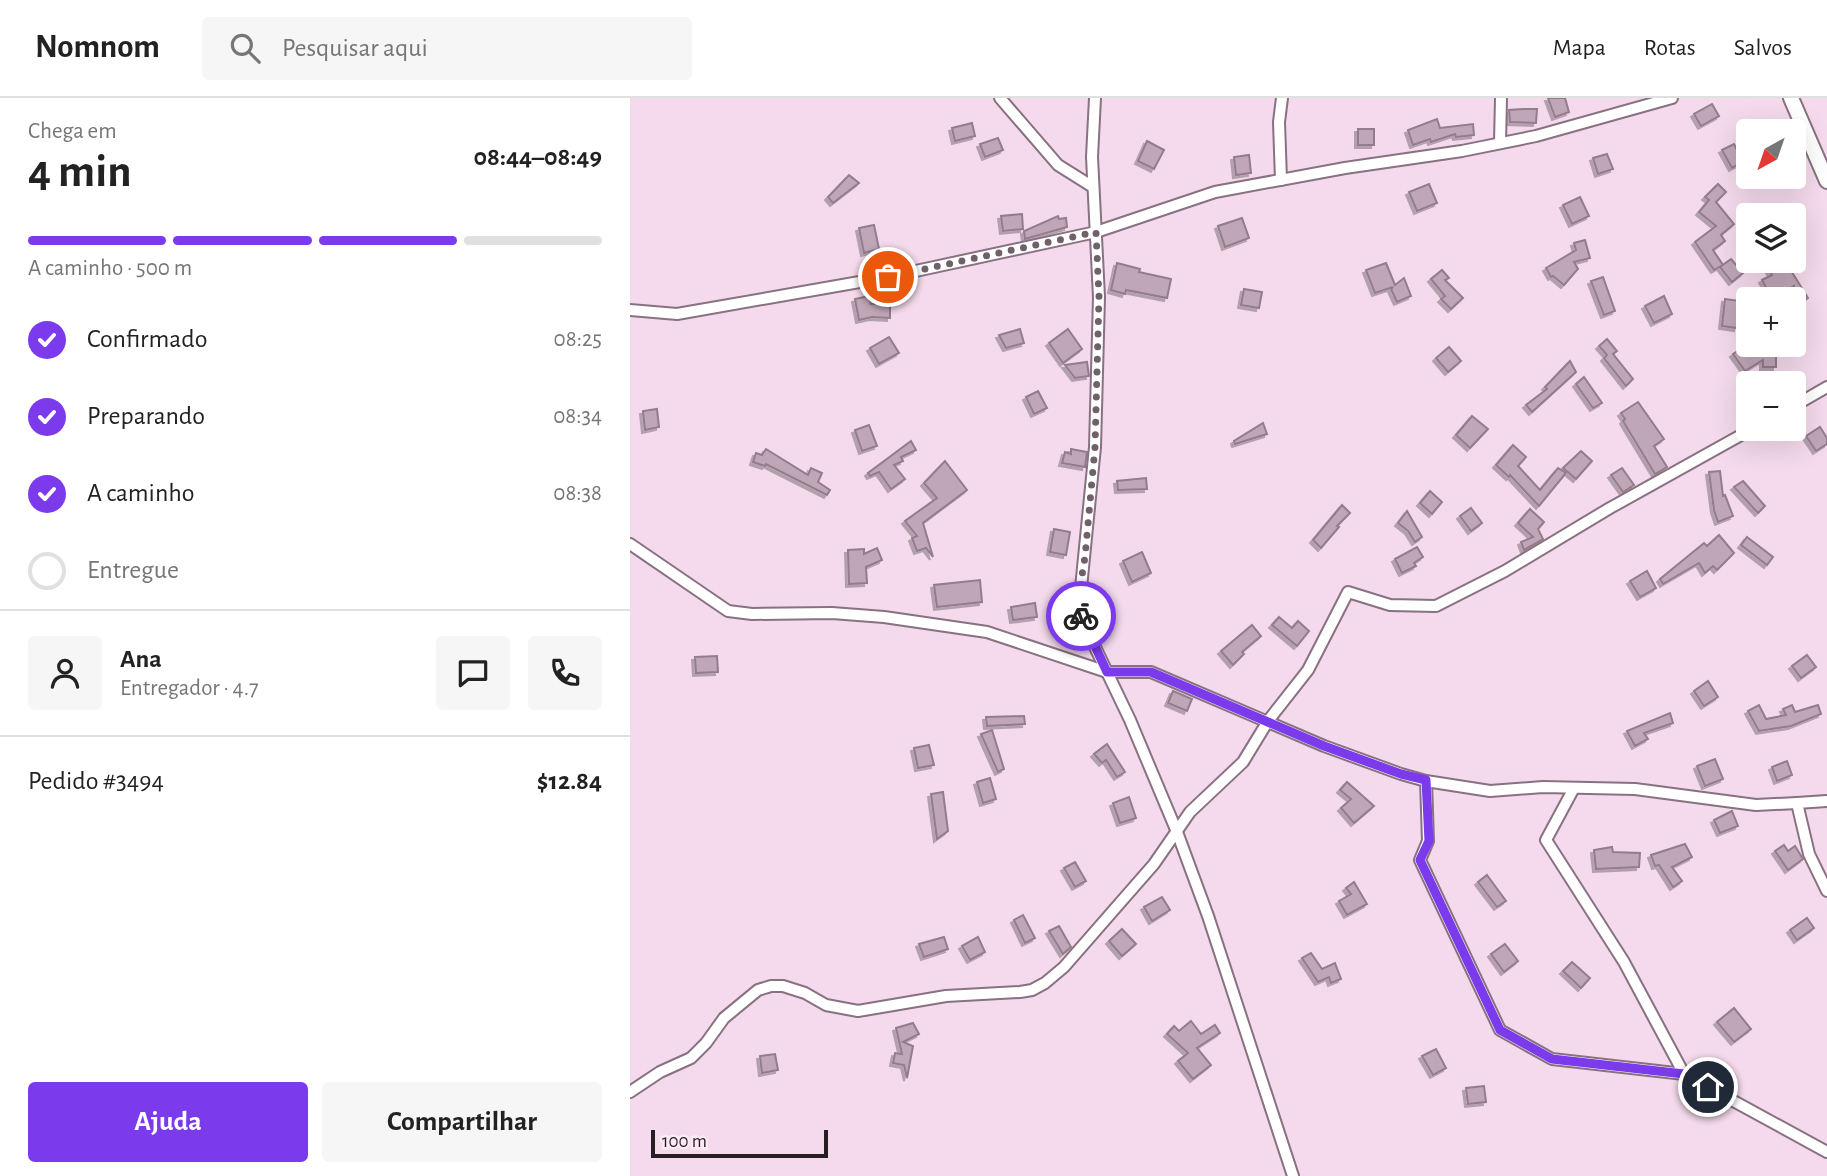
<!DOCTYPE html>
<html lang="pt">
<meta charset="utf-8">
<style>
body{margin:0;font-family:"Alegreya Sans",sans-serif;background:#f6f6f6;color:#222;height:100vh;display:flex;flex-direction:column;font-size:26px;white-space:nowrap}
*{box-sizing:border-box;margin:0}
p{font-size:23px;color:#767676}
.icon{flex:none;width:38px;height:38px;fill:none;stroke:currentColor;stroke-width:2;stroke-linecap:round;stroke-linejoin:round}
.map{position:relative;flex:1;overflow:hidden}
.panel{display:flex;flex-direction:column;background:#fff;width:630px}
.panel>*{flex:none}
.needle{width:46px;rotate:220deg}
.controls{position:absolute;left:1106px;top:21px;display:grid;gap:14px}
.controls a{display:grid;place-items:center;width:70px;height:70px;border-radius:7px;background:#fff;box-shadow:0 7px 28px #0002;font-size:35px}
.scale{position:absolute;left:21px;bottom:18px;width:177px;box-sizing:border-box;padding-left:7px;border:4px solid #271e24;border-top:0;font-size:19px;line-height:24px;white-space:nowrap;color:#271e24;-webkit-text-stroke:5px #fee9f7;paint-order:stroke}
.pin{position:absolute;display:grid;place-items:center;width:60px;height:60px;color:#fff;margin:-30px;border:4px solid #fff;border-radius:50%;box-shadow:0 2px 7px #0007}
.courier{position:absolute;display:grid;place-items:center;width:70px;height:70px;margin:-35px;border:5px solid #7c3aed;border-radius:50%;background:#fff;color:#222;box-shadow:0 2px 9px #0007}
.head em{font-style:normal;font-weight:600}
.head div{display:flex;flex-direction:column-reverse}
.head{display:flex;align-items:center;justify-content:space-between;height:119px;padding:0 28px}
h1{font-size:46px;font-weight:600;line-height:52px}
.bar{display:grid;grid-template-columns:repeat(4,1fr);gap:10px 7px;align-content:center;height:84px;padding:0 28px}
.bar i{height:9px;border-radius:5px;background:#e0e0e0}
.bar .selected{background:#7c3aed}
.bar p{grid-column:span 4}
.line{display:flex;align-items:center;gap:18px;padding:0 28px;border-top:2px solid #e0e0e0}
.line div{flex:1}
.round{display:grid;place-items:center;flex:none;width:74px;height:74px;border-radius:7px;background:#f6f6f6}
ol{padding:0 28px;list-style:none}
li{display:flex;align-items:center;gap:21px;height:77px}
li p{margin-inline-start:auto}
li .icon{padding:7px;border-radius:50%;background:#7c3aed;color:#fff;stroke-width:4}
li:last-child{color:#767676}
li i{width:38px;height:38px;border:4px solid #e0e0e0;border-radius:50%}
.action{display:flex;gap:14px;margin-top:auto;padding:14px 28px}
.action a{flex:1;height:80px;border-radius:7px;background:#7c3aed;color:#fff;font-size:28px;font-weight:600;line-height:80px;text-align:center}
.action a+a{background:#f6f6f6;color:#222}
header{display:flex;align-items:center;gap:42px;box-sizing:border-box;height:98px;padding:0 35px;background:#fff;border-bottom:2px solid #e0e0e0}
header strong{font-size:33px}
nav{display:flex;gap:38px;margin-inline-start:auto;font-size:24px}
.search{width:490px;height:63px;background:#f6f6f6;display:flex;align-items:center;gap:18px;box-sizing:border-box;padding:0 24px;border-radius:7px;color:#767676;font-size:26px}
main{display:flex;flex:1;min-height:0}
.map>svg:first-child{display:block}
.building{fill:#c0a7b8;stroke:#947c8d;stroke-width:2;filter:url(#shadow)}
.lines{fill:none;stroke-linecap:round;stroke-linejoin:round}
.minor-casing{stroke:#887181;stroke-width:14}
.tertiary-casing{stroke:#887181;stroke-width:18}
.minor{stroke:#fff;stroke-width:10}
.tertiary{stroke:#fff;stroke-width:14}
.done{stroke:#6f606a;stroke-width:7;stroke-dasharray:0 12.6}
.route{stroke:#7c3aed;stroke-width:9}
</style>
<header>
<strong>Nomnom</strong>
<div class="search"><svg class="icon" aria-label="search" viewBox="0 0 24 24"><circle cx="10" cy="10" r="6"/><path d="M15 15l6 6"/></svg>Pesquisar aqui</div>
<nav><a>Mapa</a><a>Rotas</a><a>Salvos</a></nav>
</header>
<main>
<section class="panel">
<div class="head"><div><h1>4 min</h1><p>Chega em</p></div><em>08:44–08:49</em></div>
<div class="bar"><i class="selected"></i><i class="selected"></i><i class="selected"></i><i></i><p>A caminho · 500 m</p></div>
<ol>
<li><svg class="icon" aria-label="check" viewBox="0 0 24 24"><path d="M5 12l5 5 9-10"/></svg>Confirmado<p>08:25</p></li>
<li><svg class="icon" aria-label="check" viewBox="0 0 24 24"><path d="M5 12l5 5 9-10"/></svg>Preparando<p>08:34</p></li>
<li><svg class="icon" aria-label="check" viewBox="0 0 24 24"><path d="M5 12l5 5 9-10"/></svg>A caminho<p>08:38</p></li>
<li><i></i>Entregue</li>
</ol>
<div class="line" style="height:126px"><a class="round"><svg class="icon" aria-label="person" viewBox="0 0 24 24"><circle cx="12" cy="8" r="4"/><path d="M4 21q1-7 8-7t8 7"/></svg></a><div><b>Ana</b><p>Entregador · 4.7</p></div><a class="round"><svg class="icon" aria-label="chat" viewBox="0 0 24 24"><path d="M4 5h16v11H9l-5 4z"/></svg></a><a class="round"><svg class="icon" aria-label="phone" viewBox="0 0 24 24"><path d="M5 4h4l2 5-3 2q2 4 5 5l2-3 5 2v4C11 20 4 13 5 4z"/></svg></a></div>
<div class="line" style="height:91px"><div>Pedido #3494</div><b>$12.84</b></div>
<div class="action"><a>Ajuda</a><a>Compartilhar</a></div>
</section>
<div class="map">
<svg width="1197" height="1078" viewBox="0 0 1197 1078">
<defs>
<filter id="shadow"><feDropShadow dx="-3" dy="3" stdDeviation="0" flood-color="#0004"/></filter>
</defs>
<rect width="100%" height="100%" fill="#f4daec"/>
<g class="building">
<polygon points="918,0 935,0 939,14 925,19"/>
<polygon points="1082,6 1089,18 1071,28 1064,16"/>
<polygon points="893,11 907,11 906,25 880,24 879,12"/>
<polygon points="807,21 810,30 843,26 844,37 826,39 825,36 801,44 800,41 783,47 778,32"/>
<polygon points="342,25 345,38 325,43 322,30"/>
<rect x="728" y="31" width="16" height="16"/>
<polygon points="368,40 373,52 355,59 350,46"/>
<polygon points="517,43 534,52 524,71 508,63"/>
<polygon points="1104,46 1113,64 1102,70 1092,52"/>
<polygon points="977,56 983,71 968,76 963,60"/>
<polygon points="619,57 621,75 606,77 604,59"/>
<polygon points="219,77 229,85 203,105 198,99"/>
<polygon points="799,86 807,105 787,113 779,94"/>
<polygon points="1088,86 1096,94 1086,104 1104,126 1091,137 1095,143 1083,152 1093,167 1084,172 1065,144 1086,128 1069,114 1079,102 1075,99"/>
<polygon points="950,99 959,118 942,126 933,107"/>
<polygon points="392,116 393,131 373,133 371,118"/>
<polygon points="428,118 429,121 436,120 437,129 395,141 394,133"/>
<polygon points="612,120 619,140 595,149 588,128"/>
<polygon points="244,127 249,151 234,155 229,130"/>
<polygon points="955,142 960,160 944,164 948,171 934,187 923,178 921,179 916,170 946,152 944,145"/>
<polygon points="1101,161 1113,175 1102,184 1090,169"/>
<polygon points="1133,163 1155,163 1178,200 1164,210 1164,188 1142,200 1132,182 1142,177"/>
<polygon points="487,165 510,171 509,174 541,181 537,200 496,192 495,196 481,192"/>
<polygon points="756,165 765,187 774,180 781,198 767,204 761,191 763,189 745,195 736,172"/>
<polygon points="812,172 819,180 815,182 833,200 821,211 811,201 815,198 801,181"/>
<polygon points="973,179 985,213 974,217 961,183"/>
<polygon points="614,191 632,194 629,210 611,207"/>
<polygon points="239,198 241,206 260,205 260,220 242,219 229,222 225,201"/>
<polygon points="1034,198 1042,216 1024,225 1015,208"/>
<polygon points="1095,201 1110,203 1107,230 1092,228"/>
<polygon points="390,231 394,245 376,250 369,237"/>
<polygon points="438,231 452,251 433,265 419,245"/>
<polygon points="259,239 269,255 249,266 240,250"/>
<polygon points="977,241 987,253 983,256 1003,281 996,288 974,260 977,257 969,248"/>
<polygon points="819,249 831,263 818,274 806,260"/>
<polygon points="1114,249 1152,249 1146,253 1146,269 1133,269 1133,262 1115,273 1103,256"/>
<polygon points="940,263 946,274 902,314 896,307 917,291 915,289"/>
<polygon points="457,264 459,278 445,280 435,267"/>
<polygon points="954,279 972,305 963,310 946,286"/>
<polygon points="408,293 417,310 404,316 396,299"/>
<polygon points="1008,304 1034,341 1024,348 1037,369 1025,376 993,323 995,321 991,315"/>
<polygon points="27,311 29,329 15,332 13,313"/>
<polygon points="842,318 858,331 840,350 826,337"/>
<polygon points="633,325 637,336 605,346 604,343"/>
<polygon points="239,327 247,348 232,353 225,332"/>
<polygon points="1190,329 1197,340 1197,346 1186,353 1176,338"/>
<polygon points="281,343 286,352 271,359 273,363 264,367 275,381 261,391 249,374 240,378 238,375"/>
<polygon points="883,347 896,359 888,368 910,392 928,370 936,375 909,408 880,377 879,379 866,367"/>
<polygon points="136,351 178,377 181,370 192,375 188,384 200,392 197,397 136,366 135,368 123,364 126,355 132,357"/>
<polygon points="441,351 457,354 455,369 432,365 435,354 441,356"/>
<polygon points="951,353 962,363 946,381 933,370"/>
<polygon points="315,363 337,392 293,425 303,459 296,450 287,453 282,440 287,438 275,423 307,400 294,385"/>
<polygon points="992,370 1004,387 993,394 981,377"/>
<polygon points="1090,373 1093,398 1095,397 1103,418 1088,424 1084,412 1079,374"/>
<polygon points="516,380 517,391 488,392 487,383"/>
<polygon points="1113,383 1135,408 1128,415 1104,389"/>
<polygon points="800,393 812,404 802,416 790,405"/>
<polygon points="712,407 720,415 707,428 709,429 691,450 683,442"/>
<polygon points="841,410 852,425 841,433 830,418"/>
<polygon points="900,411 914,424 908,431 913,441 894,452 891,444 903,439 888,425"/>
<polygon points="777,413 792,439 785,444 778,433 768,425"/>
<polygon points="424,431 440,434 436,457 420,454"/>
<polygon points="1089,437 1104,455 1087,472 1083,468 1075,475 1069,465 1033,486 1030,481 1074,445 1077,448"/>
<polygon points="1117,439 1143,459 1137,467 1111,447"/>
<polygon points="787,449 793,459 784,465 786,468 772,475 765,461"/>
<polygon points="247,450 252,462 236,469 237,485 219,486 218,452 234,451 234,456"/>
<polygon points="512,454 521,475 502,484 493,463"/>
<polygon points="1017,473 1026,490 1010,499 1000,483"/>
<polygon points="350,482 352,504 307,509 304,487"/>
<polygon points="405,505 407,519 383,522 381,509"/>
<polygon points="649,519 662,530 668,523 679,533 667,548 642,527"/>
<polygon points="622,527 631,538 612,554 614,556 603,567 591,553"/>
<polygon points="1177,557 1186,569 1171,580 1162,568"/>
<polygon points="87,558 88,574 66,575 65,559"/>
<polygon points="1078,583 1088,599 1074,608 1064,593"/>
<polygon points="543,593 562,601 557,613 538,605"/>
<polygon points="1129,607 1136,621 1156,617 1153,611 1162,607 1165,614 1188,607 1191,616 1161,628 1129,633 1118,613"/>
<polygon points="1040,615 1043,625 1014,635 1018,641 1005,648 997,633"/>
<polygon points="394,618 395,626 357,628 356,619"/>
<polygon points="362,632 374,671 368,674 351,636"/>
<polygon points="477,646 495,674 487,679 476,662 472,665 464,656"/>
<polygon points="299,647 304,667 288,670 284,650"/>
<polygon points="1085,661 1093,681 1075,688 1067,668"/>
<polygon points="1157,663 1162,677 1147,683 1142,669"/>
<polygon points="360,680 366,701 353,705 347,684"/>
<polygon points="717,684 744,708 724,725 711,710 721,701 710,692"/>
<polygon points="313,694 318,733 307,741 301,696"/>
<polygon points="499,699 506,720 490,725 483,705"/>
<polygon points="1102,713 1108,728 1090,735 1084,722"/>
<polygon points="1055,746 1062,759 1042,769 1052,783 1043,789 1029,767 1025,768 1021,757"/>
<polygon points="1154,747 1158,753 1165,748 1173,761 1158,772 1145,753"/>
<polygon points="982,749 983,754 1010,755 1009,769 966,771 964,752"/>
<polygon points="445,764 456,783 445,789 434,770"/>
<polygon points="857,777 876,803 867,809 848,784"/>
<polygon points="724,784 737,806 717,817 709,803 721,796 716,790"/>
<polygon points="532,799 540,812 522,823 514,809"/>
<polygon points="393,817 405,840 395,845 384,822"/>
<polygon points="1177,820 1184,830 1167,842 1160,832"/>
<polygon points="429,828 441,849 433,856 419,833"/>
<polygon points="492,831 506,846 492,858 479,843"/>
<polygon points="314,839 318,851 294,859 289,846"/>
<polygon points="348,839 355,854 340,862 332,848"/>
<polygon points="875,846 888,863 874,874 861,856"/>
<polygon points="681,855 692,871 705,865 711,881 701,885 699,879 688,884 672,860"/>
<polygon points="942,864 960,880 951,890 933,873"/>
<polygon points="1104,910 1121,931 1104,944 1087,924"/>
<polygon points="561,923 571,936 585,927 590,935 567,950 581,967 563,981 548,963 558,955 537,936 544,928 549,933"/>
<polygon points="283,925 289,936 273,944 283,948 277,980 274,967 263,965 265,955 272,956 266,930"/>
<polygon points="806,951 816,970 803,977 792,958"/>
<polygon points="145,956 148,972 132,975 130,958"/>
<polygon points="854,988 856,1004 838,1006 836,990"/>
</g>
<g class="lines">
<defs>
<g id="minor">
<polyline points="370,0 428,67 463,89"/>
<polyline points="465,0 462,59 469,199 465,349 449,510 453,524 500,622 547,734 578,818 663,1078"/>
<polyline points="870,45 871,0"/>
<polyline points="651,82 649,24 652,0"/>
<polyline points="0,212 47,216 258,179 466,134 585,94 715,70 832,53 906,38 1042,0"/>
<polyline points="1164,308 1197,289"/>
<polyline points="0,446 98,513 122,516 202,515 254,519 357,534 477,574 521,574 694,648 771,676 796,683 798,743 790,762 870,932 922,961 1054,976"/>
<polyline points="796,683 860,693 913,689 1005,691 1126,707 1167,705"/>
<polyline points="944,690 916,742 994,864 1054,976 1197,1054"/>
<polyline points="1197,703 1167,705 1179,756 1197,793"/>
<polyline points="0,994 30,974 61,960 76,945 94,920 128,892 141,888 153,888 175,895 196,907 228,913 316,898 390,894 402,892 415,885 434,869 524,766 560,714 613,664 638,623 678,572 718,494 760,507 806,508 875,473 980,410 1122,331"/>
</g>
<polyline id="tertiary" points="1161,0 1197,83"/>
</defs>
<use href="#minor" class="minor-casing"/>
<use href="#tertiary" class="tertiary-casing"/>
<use href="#minor" class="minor"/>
<use href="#tertiary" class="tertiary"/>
</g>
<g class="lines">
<polyline class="done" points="258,179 466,134 469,199 465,349 455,459 449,496 451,518"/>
<polyline class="route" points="451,518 477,574 521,574 694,648 771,676 796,682 799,743 790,762 870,932 922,961 1054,976 1078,989"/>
</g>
</svg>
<div class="controls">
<a><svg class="needle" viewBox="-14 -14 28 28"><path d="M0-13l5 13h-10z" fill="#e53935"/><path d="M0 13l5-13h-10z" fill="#767676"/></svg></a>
<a><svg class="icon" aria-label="layers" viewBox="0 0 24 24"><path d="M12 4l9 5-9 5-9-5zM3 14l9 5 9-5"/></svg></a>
<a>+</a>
<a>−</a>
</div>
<div class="scale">100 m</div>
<div class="pin" style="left:258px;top:179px;background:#ea580c"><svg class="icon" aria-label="bag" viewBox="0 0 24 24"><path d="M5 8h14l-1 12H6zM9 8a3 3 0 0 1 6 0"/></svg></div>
<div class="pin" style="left:1078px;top:989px;background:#1f2937"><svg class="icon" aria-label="home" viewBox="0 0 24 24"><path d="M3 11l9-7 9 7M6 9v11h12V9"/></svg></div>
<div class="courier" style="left:451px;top:518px"><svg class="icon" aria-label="bike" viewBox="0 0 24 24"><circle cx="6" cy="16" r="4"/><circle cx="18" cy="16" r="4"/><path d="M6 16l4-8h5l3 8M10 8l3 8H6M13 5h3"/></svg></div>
</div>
</main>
